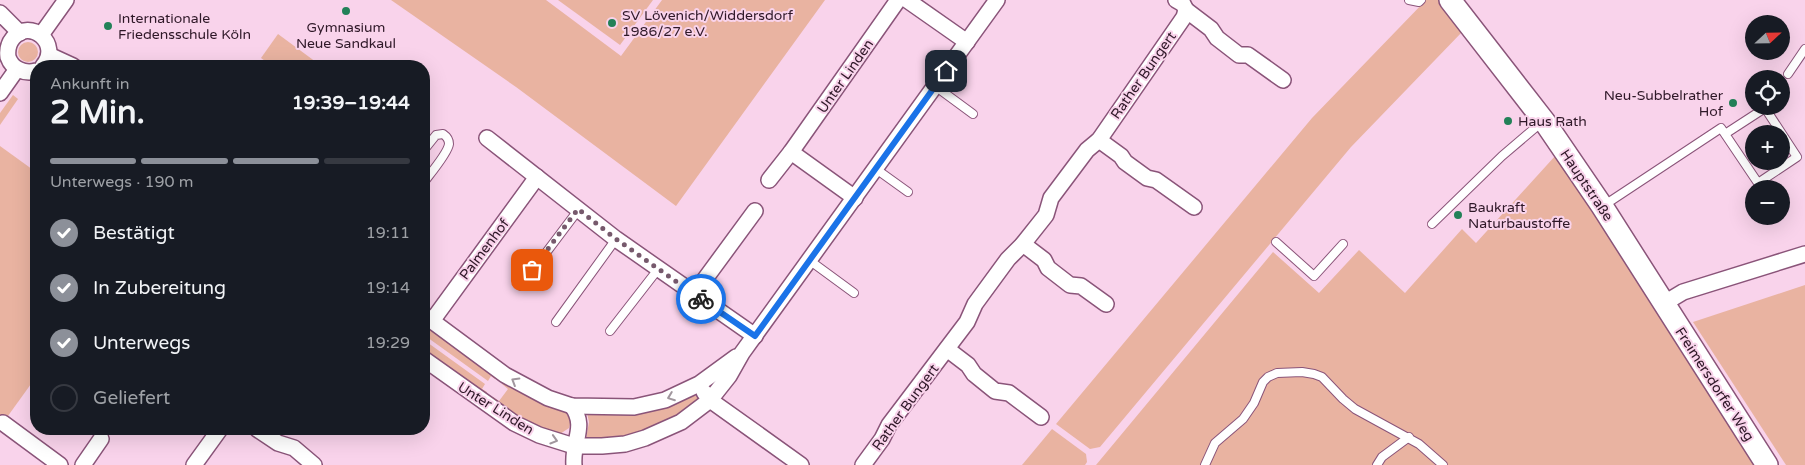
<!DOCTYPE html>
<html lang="de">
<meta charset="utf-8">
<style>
body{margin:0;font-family:"Varela Round",sans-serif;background:#242831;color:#f1f3f6;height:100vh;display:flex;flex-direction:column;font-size:19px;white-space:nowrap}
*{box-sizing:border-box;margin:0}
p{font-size:16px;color:#9ea1a6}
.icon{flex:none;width:28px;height:28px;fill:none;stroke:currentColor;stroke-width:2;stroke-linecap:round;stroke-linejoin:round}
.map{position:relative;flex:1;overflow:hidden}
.sheet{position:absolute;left:30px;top:60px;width:400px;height:375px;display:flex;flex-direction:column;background:#171b24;border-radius:20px;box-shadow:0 5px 20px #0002}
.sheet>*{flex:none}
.needle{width:32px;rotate:68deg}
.fabs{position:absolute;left:1745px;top:15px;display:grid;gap:10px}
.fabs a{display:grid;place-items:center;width:45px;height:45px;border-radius:50%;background:#171b24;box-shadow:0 5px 20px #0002;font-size:25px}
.pin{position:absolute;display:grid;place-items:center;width:42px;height:42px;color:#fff;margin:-21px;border-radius:10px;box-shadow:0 2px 8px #0006}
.courier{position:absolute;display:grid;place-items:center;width:50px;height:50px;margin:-25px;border:4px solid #1a73e8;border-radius:50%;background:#fff;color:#222;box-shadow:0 1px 6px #0007}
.head em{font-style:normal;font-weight:700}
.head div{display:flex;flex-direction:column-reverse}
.head{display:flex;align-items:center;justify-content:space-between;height:85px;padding:0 20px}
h1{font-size:32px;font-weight:700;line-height:38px}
.bar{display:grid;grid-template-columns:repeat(4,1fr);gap:8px 5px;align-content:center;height:60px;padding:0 20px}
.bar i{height:6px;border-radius:4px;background:#363941}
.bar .current{background:#8c9099}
.bar p{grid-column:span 4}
ol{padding:0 20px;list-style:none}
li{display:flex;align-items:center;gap:15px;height:55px}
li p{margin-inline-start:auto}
li .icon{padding:5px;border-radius:50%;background:#8c9099;color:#fff;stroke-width:4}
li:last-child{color:#9ea1a6}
li i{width:28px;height:28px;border:2px solid #363941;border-radius:50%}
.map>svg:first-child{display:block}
.green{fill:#e9b3a1}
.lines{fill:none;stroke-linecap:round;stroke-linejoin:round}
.lane-casing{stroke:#8a5479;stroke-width:10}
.street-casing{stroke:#8a5479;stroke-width:18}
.secondary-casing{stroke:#8a5479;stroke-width:24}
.lane{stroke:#fff;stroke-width:8}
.street{stroke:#fff;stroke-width:15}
.secondary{stroke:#fff;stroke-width:21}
.oneway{stroke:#a1979e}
.done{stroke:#76596c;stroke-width:5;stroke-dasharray:0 9}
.route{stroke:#1a73e8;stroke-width:6}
.poi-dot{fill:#238158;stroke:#f9d3eb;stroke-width:2}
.labels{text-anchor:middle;stroke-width:4;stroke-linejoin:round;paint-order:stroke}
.poi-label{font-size:14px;fill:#2f1828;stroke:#f9d3eb;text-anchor:start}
.street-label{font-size:14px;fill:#2f1828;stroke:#f9d3eb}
</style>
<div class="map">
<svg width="1805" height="465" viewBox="0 0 1805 465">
<rect width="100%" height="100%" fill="#f9d3eb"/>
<g class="green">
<polygon points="391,0 546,0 621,56 662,0 825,0 676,206 516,87"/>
<polygon points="558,0 653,0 620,45"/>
<polygon points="1426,0 1439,0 1463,31 1351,147 1100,447 1090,449 1056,424 1312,118"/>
<polygon points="278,34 320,65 319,66 272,66 261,58"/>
<circle cx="28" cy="52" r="10"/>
<polygon points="13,95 18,99 0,125 0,113"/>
<polygon points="0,146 36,172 36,377 0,427"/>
<polygon points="1556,155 1604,221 1758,465 1096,465 1273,252 1319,293 1359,250 1405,293 1462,229 1476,243"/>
<polygon points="1805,285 1805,465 1786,465 1693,322"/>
<polygon points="424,320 499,375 495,379 491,376 488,381 424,335 426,331 424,329"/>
<polygon points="424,340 485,384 482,389 487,392 483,397 424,354"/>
<polygon points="506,380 564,410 571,421 569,428 560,434 547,433 490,402 493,397 499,401 508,389 502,384"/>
<polygon points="691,394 698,397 699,402 663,426 614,440 586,439 589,422 587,413"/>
<polygon points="1052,429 1086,454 1087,462 1085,465 1022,465"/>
</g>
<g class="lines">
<defs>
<g id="lane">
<polyline points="1409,0 1419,2 1421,0"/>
<polyline points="1788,74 1805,49"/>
<polyline points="935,86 973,114"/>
<path d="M424,150L436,135L443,134C446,136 449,139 449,144C448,153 430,174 424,182"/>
<polyline points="876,169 908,192"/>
<polyline points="1603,206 1721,128 1725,134 1758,183 1797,157 1765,108 1725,134"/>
<polyline points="1432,224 1502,156 1542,122"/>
<polyline points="1276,242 1314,276 1343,244"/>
<polyline points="809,260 854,293"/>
<polyline points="521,286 579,209"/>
<polyline points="556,322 616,239"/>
<polyline points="610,331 659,268"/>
<polyline points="1205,465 1215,443 1243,419 1254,403 1263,382 1268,377 1277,373 1302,372 1314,374 1322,377 1343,399 1355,409 1419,444 1443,465"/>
<polyline points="1377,465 1382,457 1409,437"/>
</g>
<g id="street">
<polyline points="907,0 967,42"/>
<polyline points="1186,10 1211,29 1217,38 1239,55 1248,55 1283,80"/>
<polyline points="0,13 20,33"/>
<polyline points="41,35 66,0"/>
<polyline points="49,55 73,66"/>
<path d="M36,71C24,74 12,69 8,57C7,50 8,44 13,38C30,17 62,44 43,66"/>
<polyline points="0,93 17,69"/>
<polyline points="487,138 616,239 755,336"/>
<polyline points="1099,140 1121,156 1125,162 1147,178 1156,180 1194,207"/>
<polyline points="791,152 855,198"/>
<polyline points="769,180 791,152 898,0"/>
<polyline points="1023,244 1044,260 1048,268 1070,285 1081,286 1106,304"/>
<polyline points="694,294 755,211"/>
<polyline points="1663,304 1683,292 1805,254"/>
<polyline points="424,315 505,375 548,398 572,406 634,407 665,400 699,384 736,357"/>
<polyline points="432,321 537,177"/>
<polyline points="947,349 968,365 974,374 995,391 1009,393 1041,417"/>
<polyline points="424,359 514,423 539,435 574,446 602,446 625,444 645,438 681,422 710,400 729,376 742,353 997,0"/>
<polyline points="704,392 710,400 801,465"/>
<path d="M572,406C587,427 572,440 574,465"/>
<polyline points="3,423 60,465"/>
<polyline points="257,429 278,443 294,448 314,465"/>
<polyline points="83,465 101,439"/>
<polyline points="194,465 220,429"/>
<polyline points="863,465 882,439 889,425 967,322 975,304 1008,259 1023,244 1046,215 1051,198 1087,150 1099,140 1184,17 1186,10 1183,4 1176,0"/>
</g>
<polyline id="secondary" points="1450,0 1544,121 1602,206 1767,465"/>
</defs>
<use href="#lane" class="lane-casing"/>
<use href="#street" class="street-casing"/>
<use href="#secondary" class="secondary-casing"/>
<use href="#lane" class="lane"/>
<use href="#street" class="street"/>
<use href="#secondary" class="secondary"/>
</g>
<defs><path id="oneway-chevron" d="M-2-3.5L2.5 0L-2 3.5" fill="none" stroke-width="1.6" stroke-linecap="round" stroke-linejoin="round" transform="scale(1.25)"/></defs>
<g class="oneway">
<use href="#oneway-chevron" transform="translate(515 381) rotate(-149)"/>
<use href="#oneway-chevron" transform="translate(671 397) rotate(159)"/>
<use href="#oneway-chevron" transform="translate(554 440) rotate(17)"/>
</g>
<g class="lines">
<polyline class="done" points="532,270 578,209 616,239 701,299"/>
<polyline class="route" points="701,299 755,336 946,71"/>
</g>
<g class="poi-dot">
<circle cx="346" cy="11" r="5"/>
<circle cx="612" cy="23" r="5"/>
<circle cx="108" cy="26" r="5"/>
<circle cx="1733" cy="103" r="5"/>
<circle cx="1508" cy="121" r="5"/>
<circle cx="1458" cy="215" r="5"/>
</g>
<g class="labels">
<g class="poi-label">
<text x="622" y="20">SV Lövenich/Widdersdorf<tspan x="622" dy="16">1986/27 e.V.</tspan></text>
<text x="118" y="23">Internationale<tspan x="118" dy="16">Friedensschule Köln</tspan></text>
<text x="346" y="32" text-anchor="middle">Gymnasium<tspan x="346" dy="16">Neue Sandkaul</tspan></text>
<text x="1723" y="100" text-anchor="end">Neu-Subbelrather<tspan x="1723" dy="16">Hof</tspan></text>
<text x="1518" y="126">Haus Rath</text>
<text x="1468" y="212">Baukraft<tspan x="1468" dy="16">Naturbaustoffe</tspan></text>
</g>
<g class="street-label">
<text transform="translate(1143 75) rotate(-55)" y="5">Rather Bungert</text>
<text transform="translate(845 76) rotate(-55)" y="5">Unter Linden</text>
<text transform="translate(1587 185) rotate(56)" y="5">Hauptstraße</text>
<text transform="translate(484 249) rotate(-53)" y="5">Palmenhof</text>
<text transform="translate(1715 384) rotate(57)" y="5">Freimersdorfer Weg</text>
<text transform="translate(905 407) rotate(-54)" y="5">Rather Bungert</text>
<text transform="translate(496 408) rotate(32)" y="5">Unter Linden</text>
</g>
</g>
</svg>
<div class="fabs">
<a><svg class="needle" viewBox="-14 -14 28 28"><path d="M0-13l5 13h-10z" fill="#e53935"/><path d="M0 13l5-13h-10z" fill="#9ea1a6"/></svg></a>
<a><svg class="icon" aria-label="locate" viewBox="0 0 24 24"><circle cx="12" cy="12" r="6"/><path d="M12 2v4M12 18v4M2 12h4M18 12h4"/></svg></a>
<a>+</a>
<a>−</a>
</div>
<div class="pin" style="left:532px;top:270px;background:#ea580c"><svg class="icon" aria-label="bag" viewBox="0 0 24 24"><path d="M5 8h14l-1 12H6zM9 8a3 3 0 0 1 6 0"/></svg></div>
<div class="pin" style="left:946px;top:71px;background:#1f2937"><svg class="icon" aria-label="home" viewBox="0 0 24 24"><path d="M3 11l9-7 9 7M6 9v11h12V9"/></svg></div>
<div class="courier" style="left:701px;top:299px"><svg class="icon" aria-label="bike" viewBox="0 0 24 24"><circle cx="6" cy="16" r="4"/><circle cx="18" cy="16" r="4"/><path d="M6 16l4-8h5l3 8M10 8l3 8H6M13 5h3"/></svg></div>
<section class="sheet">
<div class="head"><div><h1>2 Min.</h1><p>Ankunft in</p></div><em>19:39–19:44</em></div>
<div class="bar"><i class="current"></i><i class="current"></i><i class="current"></i><i></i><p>Unterwegs · 190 m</p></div>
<ol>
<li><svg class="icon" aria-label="check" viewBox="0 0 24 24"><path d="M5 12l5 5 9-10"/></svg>Bestätigt<p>19:11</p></li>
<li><svg class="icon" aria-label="check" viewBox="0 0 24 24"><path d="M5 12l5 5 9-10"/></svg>In Zubereitung<p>19:14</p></li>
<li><svg class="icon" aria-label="check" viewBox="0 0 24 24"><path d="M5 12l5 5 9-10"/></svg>Unterwegs<p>19:29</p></li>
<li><i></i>Geliefert</li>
</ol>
</section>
</div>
